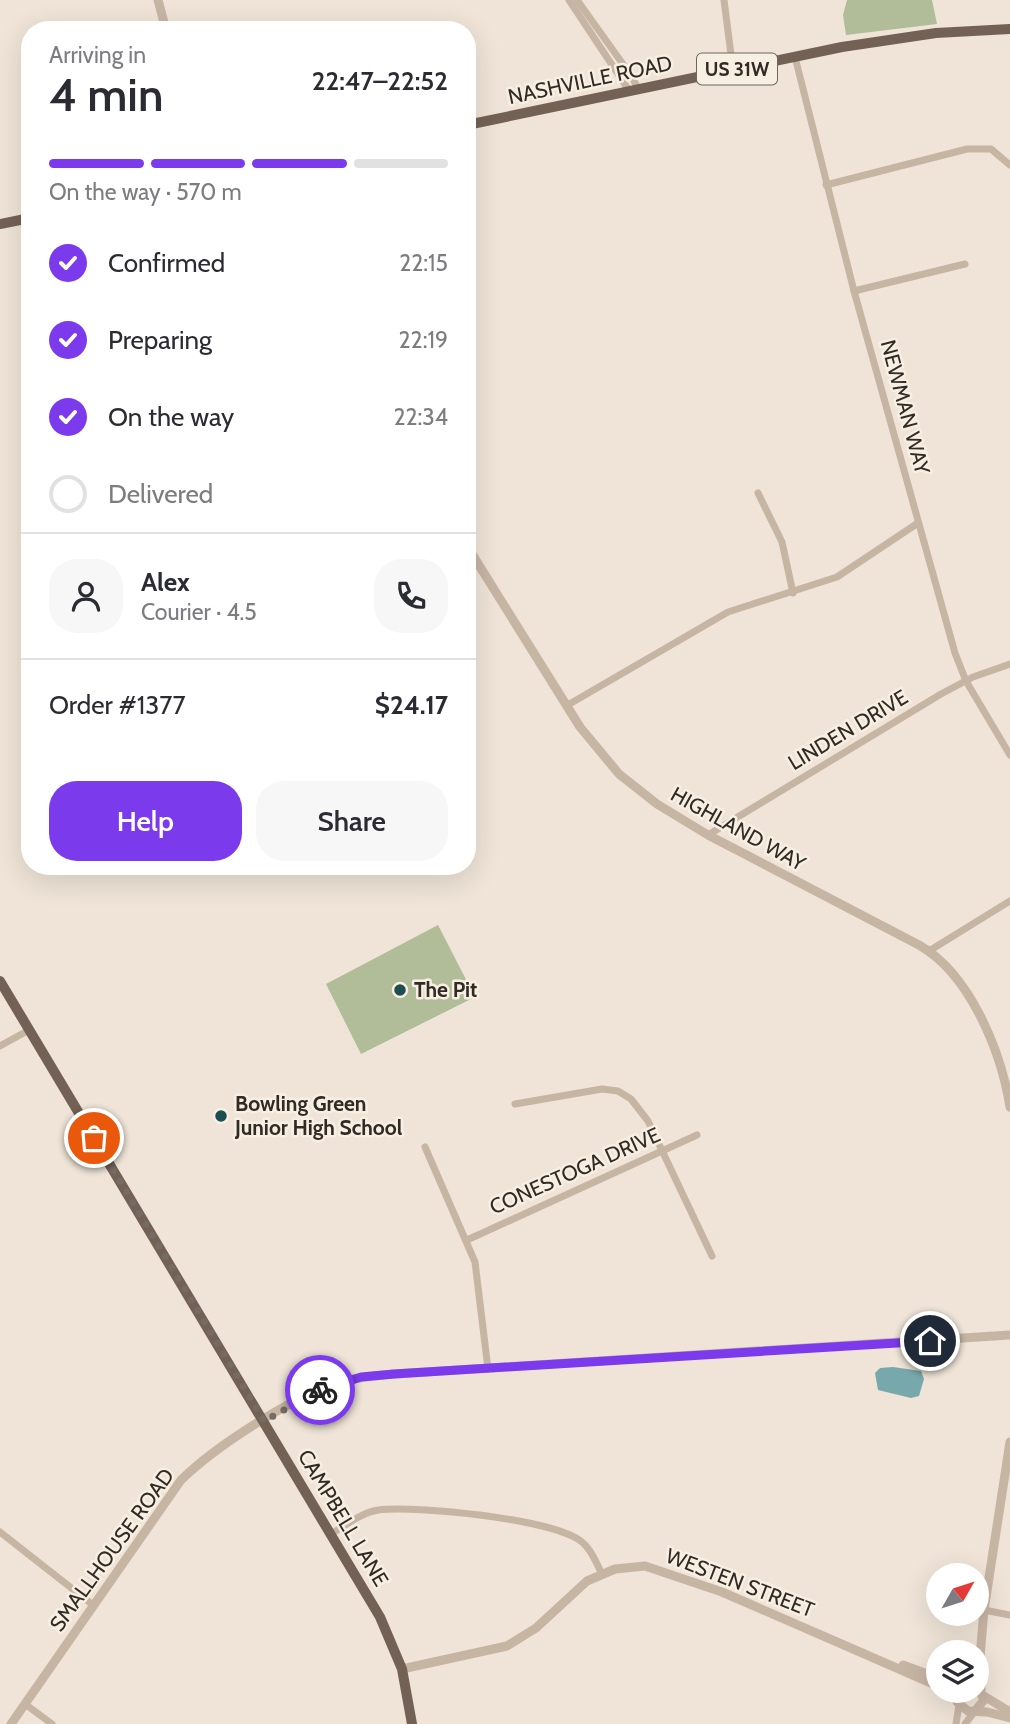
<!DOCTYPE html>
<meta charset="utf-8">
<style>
body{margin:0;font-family:Cabin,sans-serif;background:#f7f7f7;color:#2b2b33;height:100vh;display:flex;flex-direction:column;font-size:26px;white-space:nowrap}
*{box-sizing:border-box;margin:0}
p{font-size:23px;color:#7c7c81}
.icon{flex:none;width:38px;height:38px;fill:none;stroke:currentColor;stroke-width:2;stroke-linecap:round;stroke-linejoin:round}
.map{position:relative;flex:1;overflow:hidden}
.details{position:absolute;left:21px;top:21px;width:455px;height:854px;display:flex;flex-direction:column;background:#fff;border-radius:28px;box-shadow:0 7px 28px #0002}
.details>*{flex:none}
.needle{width:46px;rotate:51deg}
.controls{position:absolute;left:926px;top:1563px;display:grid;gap:14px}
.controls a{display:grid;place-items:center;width:63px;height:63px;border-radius:50%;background:#fff;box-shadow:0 7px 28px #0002;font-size:35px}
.pin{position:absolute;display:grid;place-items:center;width:60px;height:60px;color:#fff;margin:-30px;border:4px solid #fff;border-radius:50%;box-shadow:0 2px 7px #0007}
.courier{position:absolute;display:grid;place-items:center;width:70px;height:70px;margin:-35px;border:5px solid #7c3aed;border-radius:50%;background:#fff;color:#222;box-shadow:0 2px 9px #0007}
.headline em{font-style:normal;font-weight:600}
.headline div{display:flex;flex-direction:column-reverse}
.headline{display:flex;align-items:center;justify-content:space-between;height:119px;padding:0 28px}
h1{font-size:46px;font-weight:600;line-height:52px}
.bar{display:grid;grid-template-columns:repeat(4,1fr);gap:10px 7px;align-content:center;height:84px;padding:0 28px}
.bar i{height:9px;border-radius:5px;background:#e1e1e2}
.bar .on{background:#7c3aed}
.bar p{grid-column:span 4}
.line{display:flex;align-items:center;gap:18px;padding:0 28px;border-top:2px solid #e1e1e2}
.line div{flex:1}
.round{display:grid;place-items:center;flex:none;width:74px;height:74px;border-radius:28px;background:#f7f7f7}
ol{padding:0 28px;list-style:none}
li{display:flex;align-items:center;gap:21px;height:77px}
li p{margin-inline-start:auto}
li .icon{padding:7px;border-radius:50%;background:#7c3aed;color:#fff;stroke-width:4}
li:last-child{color:#7c7c81}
li i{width:38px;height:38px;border:4px solid #e1e1e2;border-radius:50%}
.cta{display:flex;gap:14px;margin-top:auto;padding:14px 28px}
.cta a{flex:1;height:80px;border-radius:28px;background:#7c3aed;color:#fff;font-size:28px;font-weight:600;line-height:80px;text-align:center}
.cta a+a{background:#f7f7f7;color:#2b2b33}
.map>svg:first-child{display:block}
.green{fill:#b0bd98}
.water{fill:#77a8ab}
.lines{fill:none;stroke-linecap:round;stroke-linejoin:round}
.minor{stroke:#c7b5a4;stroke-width:7}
.tertiary{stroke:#c7b5a4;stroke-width:9}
.primary{stroke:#746156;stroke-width:10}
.done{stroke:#746b63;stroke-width:7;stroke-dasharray:0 12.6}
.route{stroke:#7c3aed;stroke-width:9}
.poi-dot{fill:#1d4d52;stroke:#f8efe3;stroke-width:2.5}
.labels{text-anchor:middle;stroke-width:5;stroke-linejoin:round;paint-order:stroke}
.shield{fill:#f8efe3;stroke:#6d655e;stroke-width:2}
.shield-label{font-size:19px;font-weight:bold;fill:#322a25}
.street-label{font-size:21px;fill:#322a25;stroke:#f8efe3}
.poi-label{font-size:21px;font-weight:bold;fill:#322a25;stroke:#f8efe3;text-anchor:start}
</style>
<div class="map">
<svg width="1010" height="1724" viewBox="0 0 1010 1724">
<rect width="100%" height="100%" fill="#efe4d7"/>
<g class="green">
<polygon points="847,0 932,0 937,24 846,35 843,15"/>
<polygon points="438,925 475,997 361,1054 326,984"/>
</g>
<polygon class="water" points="893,1367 921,1371 924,1379 919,1396 911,1398 878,1390 875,1373 880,1368"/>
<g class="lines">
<g class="minor">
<polyline points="569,0 630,92"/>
<polyline points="577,0 630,74 639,90"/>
<polyline points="724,0 733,70"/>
<polyline points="795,57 854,291 955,653 966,681 1010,755"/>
<polyline points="826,185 967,149 991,149 1010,165"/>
<polyline points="854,291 965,264"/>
<polyline points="758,493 782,542 793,593"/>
<polyline points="566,706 728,612 837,577 918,523"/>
<polyline points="708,835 941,694 973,677 1010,664"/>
<polyline points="929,951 1010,901"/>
<polyline points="0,1046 29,1030"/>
<polyline points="515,1104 602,1089 618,1091 631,1099 648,1121 712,1256"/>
<polyline points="425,1147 475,1262 488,1369"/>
<polyline points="467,1240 697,1135"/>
<polyline points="0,1532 93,1605"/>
<path d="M331,1534C346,1525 361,1513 378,1510C415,1505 555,1519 582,1542C592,1550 596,1563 602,1574"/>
<polyline points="984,1610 1010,1615"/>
<polyline points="25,1704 52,1724"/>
<polyline points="956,1724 959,1705"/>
<polyline points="965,1724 975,1711"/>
</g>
<g class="tertiary">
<polyline points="158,0 166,30"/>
<path d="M467,546L580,727L619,774L657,804L708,835L919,945C970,974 1001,1051 1010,1107"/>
<polyline points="903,1665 938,1678"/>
<polyline points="402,1669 507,1646 536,1628 587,1581 615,1569 645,1566 722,1592 938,1686"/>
<polyline points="958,1690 957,1702 968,1711 987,1712 1010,1718"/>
<polyline points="981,1690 980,1657 984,1610 1010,1442"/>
<polyline points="984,1696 1010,1712"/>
<polyline points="975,1711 984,1700 978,1687"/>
<path d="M11,1724L181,1480C216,1446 285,1402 331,1385C352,1378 373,1376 394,1374L1010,1335"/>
</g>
<g class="primary">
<polyline points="467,125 842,47 936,33 1010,29"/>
<polyline points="0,224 30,218"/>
<polyline points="0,981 380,1617 402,1669 412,1724"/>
</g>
</g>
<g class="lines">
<polyline class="done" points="94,1138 264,1421 320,1390"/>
<polyline class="route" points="320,1390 361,1377 394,1374 930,1341"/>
</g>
<g class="poi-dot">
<circle cx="400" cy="990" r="7"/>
<circle cx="221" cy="1116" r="7"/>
</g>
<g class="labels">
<rect class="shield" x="697" y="53.5" width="80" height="31" rx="5"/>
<g class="shield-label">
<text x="737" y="76">US 31W</text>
</g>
<g class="street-label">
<text transform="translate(590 80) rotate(-12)" y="7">NASHVILLE ROAD</text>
<text transform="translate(905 407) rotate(75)" y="7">NEWMAN WAY</text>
<text transform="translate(848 730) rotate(-31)" y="7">LINDEN DRIVE</text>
<text transform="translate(738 829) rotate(29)" y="7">HIGHLAND WAY</text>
<text transform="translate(575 1171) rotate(-24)" y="7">CONESTOGA DRIVE</text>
<text transform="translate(343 1518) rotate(59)" y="7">CAMPBELL LANE</text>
<text transform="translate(112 1550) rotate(-54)" y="7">SMALLHOUSE ROAD</text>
<text transform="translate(740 1583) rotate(21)" y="7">WESTEN STREET</text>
</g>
<g class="poi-label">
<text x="414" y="997">The Pit</text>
<text x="235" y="1111">Bowling Green<tspan x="235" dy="24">Junior High School</tspan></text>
</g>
</g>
</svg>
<div class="controls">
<a><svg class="needle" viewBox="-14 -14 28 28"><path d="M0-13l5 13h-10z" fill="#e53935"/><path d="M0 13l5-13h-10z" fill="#7c7c81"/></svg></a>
<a><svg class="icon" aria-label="layers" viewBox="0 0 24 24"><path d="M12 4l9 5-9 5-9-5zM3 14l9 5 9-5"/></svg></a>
</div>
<div class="pin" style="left:94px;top:1138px;background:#ea580c"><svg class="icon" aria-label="bag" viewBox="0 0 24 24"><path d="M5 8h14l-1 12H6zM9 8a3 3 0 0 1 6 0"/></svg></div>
<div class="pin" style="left:930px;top:1341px;background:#1f2937"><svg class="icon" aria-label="home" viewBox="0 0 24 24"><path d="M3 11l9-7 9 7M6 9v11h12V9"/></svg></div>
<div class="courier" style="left:320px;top:1390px"><svg class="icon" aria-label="bike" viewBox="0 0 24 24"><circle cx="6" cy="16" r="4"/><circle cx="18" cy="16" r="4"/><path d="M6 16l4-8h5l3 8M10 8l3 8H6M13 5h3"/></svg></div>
<section class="details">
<div class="headline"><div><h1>4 min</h1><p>Arriving in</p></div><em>22:47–22:52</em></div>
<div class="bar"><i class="on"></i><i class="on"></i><i class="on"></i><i></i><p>On the way · 570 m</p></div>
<ol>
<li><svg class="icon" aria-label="check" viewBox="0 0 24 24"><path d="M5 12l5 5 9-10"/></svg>Confirmed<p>22:15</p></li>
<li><svg class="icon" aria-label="check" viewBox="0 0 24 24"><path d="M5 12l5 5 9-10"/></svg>Preparing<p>22:19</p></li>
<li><svg class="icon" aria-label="check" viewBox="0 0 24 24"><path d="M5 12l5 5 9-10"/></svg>On the way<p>22:34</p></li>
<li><i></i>Delivered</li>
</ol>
<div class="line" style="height:126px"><a class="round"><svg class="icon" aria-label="person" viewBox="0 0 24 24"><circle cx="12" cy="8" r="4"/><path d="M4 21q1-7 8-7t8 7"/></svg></a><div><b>Alex</b><p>Courier · 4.5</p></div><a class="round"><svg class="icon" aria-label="phone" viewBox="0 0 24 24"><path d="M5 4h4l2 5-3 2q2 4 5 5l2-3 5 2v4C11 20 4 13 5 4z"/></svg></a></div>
<div class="line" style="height:91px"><div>Order #1377</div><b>$24.17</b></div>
<div class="cta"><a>Help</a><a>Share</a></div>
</section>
</div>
